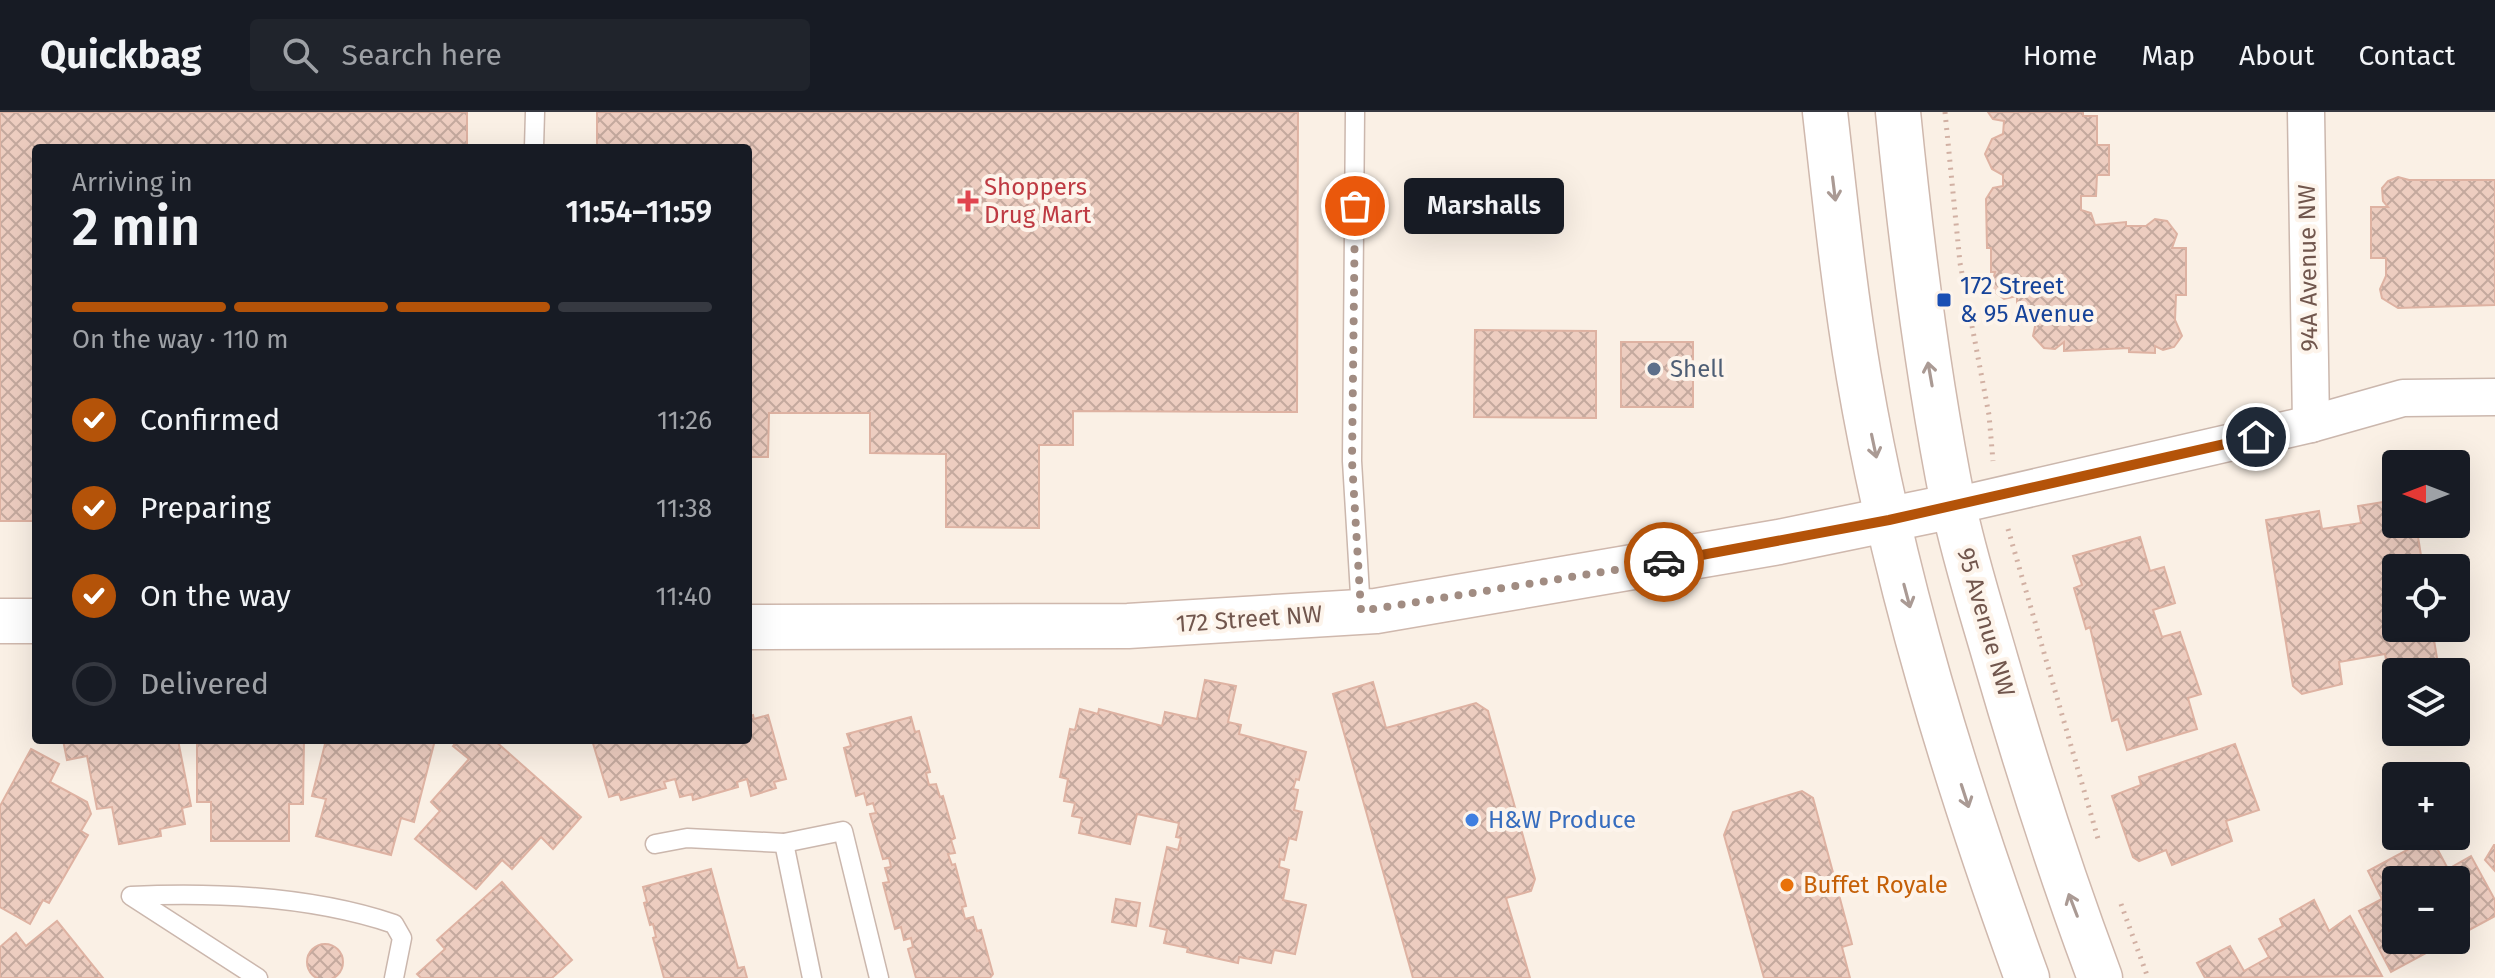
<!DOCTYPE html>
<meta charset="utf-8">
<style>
body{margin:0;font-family:"Fira Sans",sans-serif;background:#20242c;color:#f1f3f6;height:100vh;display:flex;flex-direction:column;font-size:30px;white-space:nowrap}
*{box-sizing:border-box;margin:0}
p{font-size:26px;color:#9ea1a6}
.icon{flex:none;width:44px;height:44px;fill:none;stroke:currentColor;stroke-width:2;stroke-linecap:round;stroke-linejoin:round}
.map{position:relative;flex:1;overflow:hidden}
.details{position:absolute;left:32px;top:32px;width:720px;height:600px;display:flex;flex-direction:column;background:#171b24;border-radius:8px;box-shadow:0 8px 32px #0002}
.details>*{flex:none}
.needle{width:52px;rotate:270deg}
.tools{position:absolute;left:2382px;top:338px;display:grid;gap:16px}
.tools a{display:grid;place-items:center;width:88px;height:88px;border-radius:8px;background:#171b24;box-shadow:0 8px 32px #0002;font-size:40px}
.pin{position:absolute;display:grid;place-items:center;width:68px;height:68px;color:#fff;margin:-34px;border:4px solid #fff;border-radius:50%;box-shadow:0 2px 8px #0007}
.courier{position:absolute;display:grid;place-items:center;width:80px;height:80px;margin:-40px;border:6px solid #b45309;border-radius:50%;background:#fff;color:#222;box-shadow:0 2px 10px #0007}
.bubble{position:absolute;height:56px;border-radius:8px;background:#171b24;box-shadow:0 8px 32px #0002;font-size:26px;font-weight:600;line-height:56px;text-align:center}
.overview em{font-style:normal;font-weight:600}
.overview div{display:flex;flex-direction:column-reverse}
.overview{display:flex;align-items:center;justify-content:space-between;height:136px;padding:0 40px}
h1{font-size:52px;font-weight:600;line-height:60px}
.bar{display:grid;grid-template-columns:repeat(4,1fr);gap:12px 8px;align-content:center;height:96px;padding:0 40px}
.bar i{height:10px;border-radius:6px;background:#363941}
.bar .selected{background:#b45309}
.bar p{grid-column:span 4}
ol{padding:0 40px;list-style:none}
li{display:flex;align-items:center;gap:24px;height:88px}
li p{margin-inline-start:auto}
li .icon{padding:8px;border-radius:50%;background:#b45309;color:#fff;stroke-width:4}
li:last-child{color:#9ea1a6}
li i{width:44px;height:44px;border:4px solid #363941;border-radius:50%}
header{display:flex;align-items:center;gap:48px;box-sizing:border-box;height:112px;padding:0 40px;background:#171b24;border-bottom:2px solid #363941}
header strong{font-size:38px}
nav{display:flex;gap:44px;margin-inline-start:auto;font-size:28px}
.search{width:560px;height:72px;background:#20242c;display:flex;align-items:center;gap:20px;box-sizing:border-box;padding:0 28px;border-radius:8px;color:#9ea1a6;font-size:30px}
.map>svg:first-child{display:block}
.building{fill:url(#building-cross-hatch);stroke:#deb2a2;stroke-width:2}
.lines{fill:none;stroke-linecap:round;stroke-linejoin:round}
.lane-casing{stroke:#cbb7ad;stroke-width:21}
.street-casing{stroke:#cbb7ad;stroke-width:39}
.secondary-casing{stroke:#cfb8ad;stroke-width:47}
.path{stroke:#d1b0a3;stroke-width:5;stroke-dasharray:2 6;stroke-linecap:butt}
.lane{stroke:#fff;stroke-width:18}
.street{stroke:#fff;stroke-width:36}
.secondary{stroke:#fff;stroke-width:44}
.oneway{stroke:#aa9a94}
.done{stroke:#a18c82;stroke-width:8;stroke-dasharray:0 14.4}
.route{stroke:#b45309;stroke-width:10}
.health-dot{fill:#e0444e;stroke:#fdf4eb;stroke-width:3}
.transit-dot{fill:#1a4fb4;stroke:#fdf4eb;stroke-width:3}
.service-dot{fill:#5c6f8a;stroke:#fdf4eb;stroke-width:3}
.shop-dot{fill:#3f7fe0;stroke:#fdf4eb;stroke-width:3}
.food-dot{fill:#e8710a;stroke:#fdf4eb;stroke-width:3}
.labels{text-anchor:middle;stroke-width:8;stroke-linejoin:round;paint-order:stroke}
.health-label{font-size:24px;fill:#be3a42;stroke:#fdf4eb;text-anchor:start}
.street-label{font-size:24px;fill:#71564d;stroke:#fdf4eb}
.transit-label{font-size:24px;fill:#164399;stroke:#fdf4eb;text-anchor:start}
.service-label{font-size:24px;fill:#4e5e75;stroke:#fdf4eb;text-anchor:start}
.shop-label{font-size:24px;fill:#366cbe;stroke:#fdf4eb;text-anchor:start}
.food-label{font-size:24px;fill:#c56008;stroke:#fdf4eb;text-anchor:start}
</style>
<header>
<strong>Quickbag</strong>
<div class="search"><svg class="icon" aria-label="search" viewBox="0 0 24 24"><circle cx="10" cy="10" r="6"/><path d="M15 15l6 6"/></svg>Search here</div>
<nav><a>Home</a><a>Map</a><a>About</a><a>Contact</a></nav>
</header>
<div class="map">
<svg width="2495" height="866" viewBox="0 0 2495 866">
<defs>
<pattern id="building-cross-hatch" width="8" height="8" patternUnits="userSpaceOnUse" patternTransform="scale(2)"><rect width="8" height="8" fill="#edcdc0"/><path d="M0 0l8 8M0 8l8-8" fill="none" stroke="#c4a99e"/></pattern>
</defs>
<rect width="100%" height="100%" fill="#faf0e5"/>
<g class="building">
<polygon points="0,0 467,0 467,36 36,36 36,409 0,409"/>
<polygon points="597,0 1298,0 1297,300 1073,299 1073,333 1039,333 1039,416 946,415 946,342 870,341 870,301 769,301 768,345 748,345 748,36 597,36"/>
<polygon points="2083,0 2083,4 2097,4 2097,33 2109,33 2109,63 2097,63 2096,84 2081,84 2081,98 2091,101 2095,113 2126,110 2126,114 2146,114 2155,107 2167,109 2177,122 2172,136 2186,136 2186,183 2176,183 2175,208 2182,224 2174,235 2163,238 2155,234 2155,241 2129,240 2129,236 2064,239 2064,230 2055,237 2044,236 2033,224 2039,195 2017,195 2017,184 2004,187 1991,177 1995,160 1991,160 1991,136 1987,136 1986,87 1993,76 2003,74 2003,63 1992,57 1985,42 1992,27 2003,22 2004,9 1993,7 1988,0"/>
<polygon points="2398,65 2409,68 2495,68 2495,193 2398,196 2382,186 2380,177 2386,164 2386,146 2371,146 2371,95 2388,95 2383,89 2382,76 2388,69"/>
<polygon points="1475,218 1596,219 1596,306 1474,305"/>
<rect x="1621" y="230" width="72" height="65"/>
<polygon points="2396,388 2396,412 2416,412 2423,456 2396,456 2396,516 2432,516 2438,552 2432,560 2396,560 2396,564 2389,565 2385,542 2339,550 2342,572 2302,582 2293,574 2266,408 2319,399 2322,417 2361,411 2358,394"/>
<polygon points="2140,425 2150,459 2164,455 2175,491 2153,498 2162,525 2180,520 2201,582 2188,586 2197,617 2127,638 2118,607 2112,609 2090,515 2086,517 2074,476 2082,473 2073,444"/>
<polygon points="1205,568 1236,574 1228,610 1241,613 1239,622 1306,640 1299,668 1296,667 1293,677 1298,678 1294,698 1302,700 1296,728 1289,726 1284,748 1280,747 1279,755 1289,758 1283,788 1306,793 1295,842 1274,838 1271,851 1239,845 1238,851 1187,840 1188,836 1164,831 1167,818 1150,814 1167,735 1178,738 1181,726 1176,725 1179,711 1137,702 1130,732 1079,721 1082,706 1072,704 1075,691 1064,689 1068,667 1060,665 1070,617 1075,618 1080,597 1098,602 1099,597 1162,614 1165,600 1197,607"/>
<polygon points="1373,570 1386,616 1476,591 1488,599 1535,767 1531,779 1506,786 1530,866 1413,866 1333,582"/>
<polygon points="753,603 754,607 768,603 786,667 774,670 776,676 751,684 747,667 737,670 738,675 693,688 692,682 680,685 675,667 664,670 666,676 621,688 619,682 609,685 592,628 748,628 748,605"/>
<polygon points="911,605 915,620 919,619 930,660 926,661 929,673 936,672 940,685 943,684 955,726 951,728 955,741 948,742 952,753 955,752 966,794 962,795 965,807 973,805 977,819 981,818 993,862 990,866 916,866 908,837 913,835 911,826 904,828 901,815 895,817 883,771 889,770 885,756 891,755 889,746 883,747 870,702 876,701 873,691 867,693 864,681 856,684 844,636 851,634 847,622"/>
<polygon points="63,628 178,628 191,694 182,696 185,712 160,717 161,724 119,732 112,695 97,697 87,644 67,648"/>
<polygon points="197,628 304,628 303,692 289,692 289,729 211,729 211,690 197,690"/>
<polygon points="326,628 435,628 414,710 401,706 391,743 316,724 326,687 312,684"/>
<polygon points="458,628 494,628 581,705 553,737 541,725 512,757 502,748 476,777 415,727 440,699 431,690 469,647 453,634"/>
<polygon points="2235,632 2259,698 2226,709 2232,729 2172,753 2166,738 2139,749 2133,745 2112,684 2141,673 2139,665"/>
<polygon points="31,637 59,652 50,670 87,690 91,702 81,719 88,723 49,791 43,788 30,812 0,795 0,694"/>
<polygon points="1802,679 1813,686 1850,824 1852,832 1842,835 1850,866 1764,866 1724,723 1733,700"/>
<polygon points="2431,725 2448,757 2471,744 2495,788 2495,804 2456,825 2456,768 2396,768 2396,828 2450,828 2391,860 2359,799 2382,787 2368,759"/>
<polygon points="2494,733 2495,733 2495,759 2485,748"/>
<polygon points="711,757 738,856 744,855 747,866 664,866 653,826 656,825 653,812 650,813 644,791 647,790 643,775"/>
<polygon points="502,770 572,848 552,866 421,866 417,862 445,837 437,828"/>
<polygon points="1116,787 1140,791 1136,814 1112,810"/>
<polygon points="2314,788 2329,819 2350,804 2382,864 2205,866 2197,851 2230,834 2244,859 2269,845 2259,827 2283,814 2280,807"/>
<polygon points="57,809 103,866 0,866 0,835 16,821 26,834"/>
<circle cx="325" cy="850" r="18"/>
</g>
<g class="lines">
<defs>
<g id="lane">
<polyline points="1355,0 1352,349 1361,499"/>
<polyline points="534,36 535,0"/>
<polyline points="655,732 687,726 784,731"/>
<path d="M258,866L131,784C218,780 311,784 394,812L402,826L394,866"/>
<polyline points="812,866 784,731 843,719 879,866"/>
</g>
<g id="street">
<polyline points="2306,0 2311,312"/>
<polyline points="1954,394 2311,312 2403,286 2495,285"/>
</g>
<g id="secondary">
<path d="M1825,0C1835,88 1844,177 1859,265C1894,470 1956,671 2027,866"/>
<path d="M1898,0C1911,131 1927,261 1953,391C1964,444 1981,497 1996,549C2027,656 2061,762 2100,866"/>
<polyline points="0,509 36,509"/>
<polyline points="748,515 1128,514 1376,499 1779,430 1954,394"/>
</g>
</defs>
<use href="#lane" class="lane-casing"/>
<use href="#street" class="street-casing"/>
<use href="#secondary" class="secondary-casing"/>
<g class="path">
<polyline points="1945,0 1960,151 1989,303 1993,349"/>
<polyline points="2008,417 2099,730"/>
<polyline points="2121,792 2148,866"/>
</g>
<use href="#lane" class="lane"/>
<use href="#street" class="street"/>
<use href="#secondary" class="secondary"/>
</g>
<defs><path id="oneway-shaft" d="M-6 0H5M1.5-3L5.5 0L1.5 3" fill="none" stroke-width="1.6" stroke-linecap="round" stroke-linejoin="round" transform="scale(2)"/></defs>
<g class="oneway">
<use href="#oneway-shaft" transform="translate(1834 77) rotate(83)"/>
<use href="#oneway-shaft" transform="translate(1930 262) rotate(-100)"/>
<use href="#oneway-shaft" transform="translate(1874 334) rotate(78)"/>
<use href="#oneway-shaft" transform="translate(1907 484) rotate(75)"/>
<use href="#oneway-shaft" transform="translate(1965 684) rotate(72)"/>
<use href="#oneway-shaft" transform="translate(2073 793) rotate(-111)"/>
</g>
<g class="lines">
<polyline class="done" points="1355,94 1352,349 1361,499 1664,450"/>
<polyline class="route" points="1664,450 1889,408 2256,325"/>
</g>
<path class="health-dot" d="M964 77h8v8h8v8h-8v8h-8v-8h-8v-8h8z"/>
<rect class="transit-dot" x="1936" y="180" width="16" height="16" rx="4"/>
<circle class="service-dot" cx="1654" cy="257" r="8"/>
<circle class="shop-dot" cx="1472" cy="708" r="8"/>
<circle class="food-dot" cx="1787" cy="773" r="8"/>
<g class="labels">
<g class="health-label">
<text x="984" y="83">Shoppers<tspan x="984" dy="28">Drug Mart</tspan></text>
</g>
<g class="street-label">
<text transform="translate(2308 156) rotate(-91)" y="8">94A Avenue NW</text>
<text transform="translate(1249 507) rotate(-4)" y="8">172 Street NW</text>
<text transform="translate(1986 510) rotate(74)" y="8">95 Avenue NW</text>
</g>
<g class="transit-label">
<text x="1960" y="182">172 Street<tspan x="1960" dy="28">&amp; 95 Avenue</tspan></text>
</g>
<g class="service-label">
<text x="1670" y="265">Shell</text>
</g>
<g class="shop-label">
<text x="1488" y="716">H&amp;W Produce</text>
</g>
<g class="food-label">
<text x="1803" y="781">Buffet Royale</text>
</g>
</g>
</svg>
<div class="tools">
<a><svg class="needle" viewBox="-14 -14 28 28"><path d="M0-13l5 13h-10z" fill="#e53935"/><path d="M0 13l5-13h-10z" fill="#9ea1a6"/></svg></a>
<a><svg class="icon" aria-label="locate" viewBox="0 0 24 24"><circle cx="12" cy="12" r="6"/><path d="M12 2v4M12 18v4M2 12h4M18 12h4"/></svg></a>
<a><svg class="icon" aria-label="layers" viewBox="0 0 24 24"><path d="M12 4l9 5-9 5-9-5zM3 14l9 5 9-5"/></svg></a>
<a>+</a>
<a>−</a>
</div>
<div class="pin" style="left:1355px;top:94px;background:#ea580c"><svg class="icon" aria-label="bag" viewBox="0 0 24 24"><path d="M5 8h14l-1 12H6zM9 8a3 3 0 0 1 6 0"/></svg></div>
<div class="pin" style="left:2256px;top:325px;background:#1f2937"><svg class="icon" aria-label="home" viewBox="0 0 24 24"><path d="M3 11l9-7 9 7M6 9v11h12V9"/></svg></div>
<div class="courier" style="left:1664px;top:450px"><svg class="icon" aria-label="car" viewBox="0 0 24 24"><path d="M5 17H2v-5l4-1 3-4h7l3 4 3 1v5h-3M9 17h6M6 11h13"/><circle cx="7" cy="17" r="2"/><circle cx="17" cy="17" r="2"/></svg></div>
<div class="bubble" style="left:1404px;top:66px;width:160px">Marshalls</div>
<section class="details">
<div class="overview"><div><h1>2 min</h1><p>Arriving in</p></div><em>11:54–11:59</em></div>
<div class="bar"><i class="selected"></i><i class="selected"></i><i class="selected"></i><i></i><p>On the way · 110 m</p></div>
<ol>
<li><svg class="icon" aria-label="check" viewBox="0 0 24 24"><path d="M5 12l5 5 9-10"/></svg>Confirmed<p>11:26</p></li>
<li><svg class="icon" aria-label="check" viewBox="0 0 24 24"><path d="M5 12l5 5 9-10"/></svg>Preparing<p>11:38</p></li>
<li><svg class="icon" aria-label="check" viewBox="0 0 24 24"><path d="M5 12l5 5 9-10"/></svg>On the way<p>11:40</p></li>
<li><i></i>Delivered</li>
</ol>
</section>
</div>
